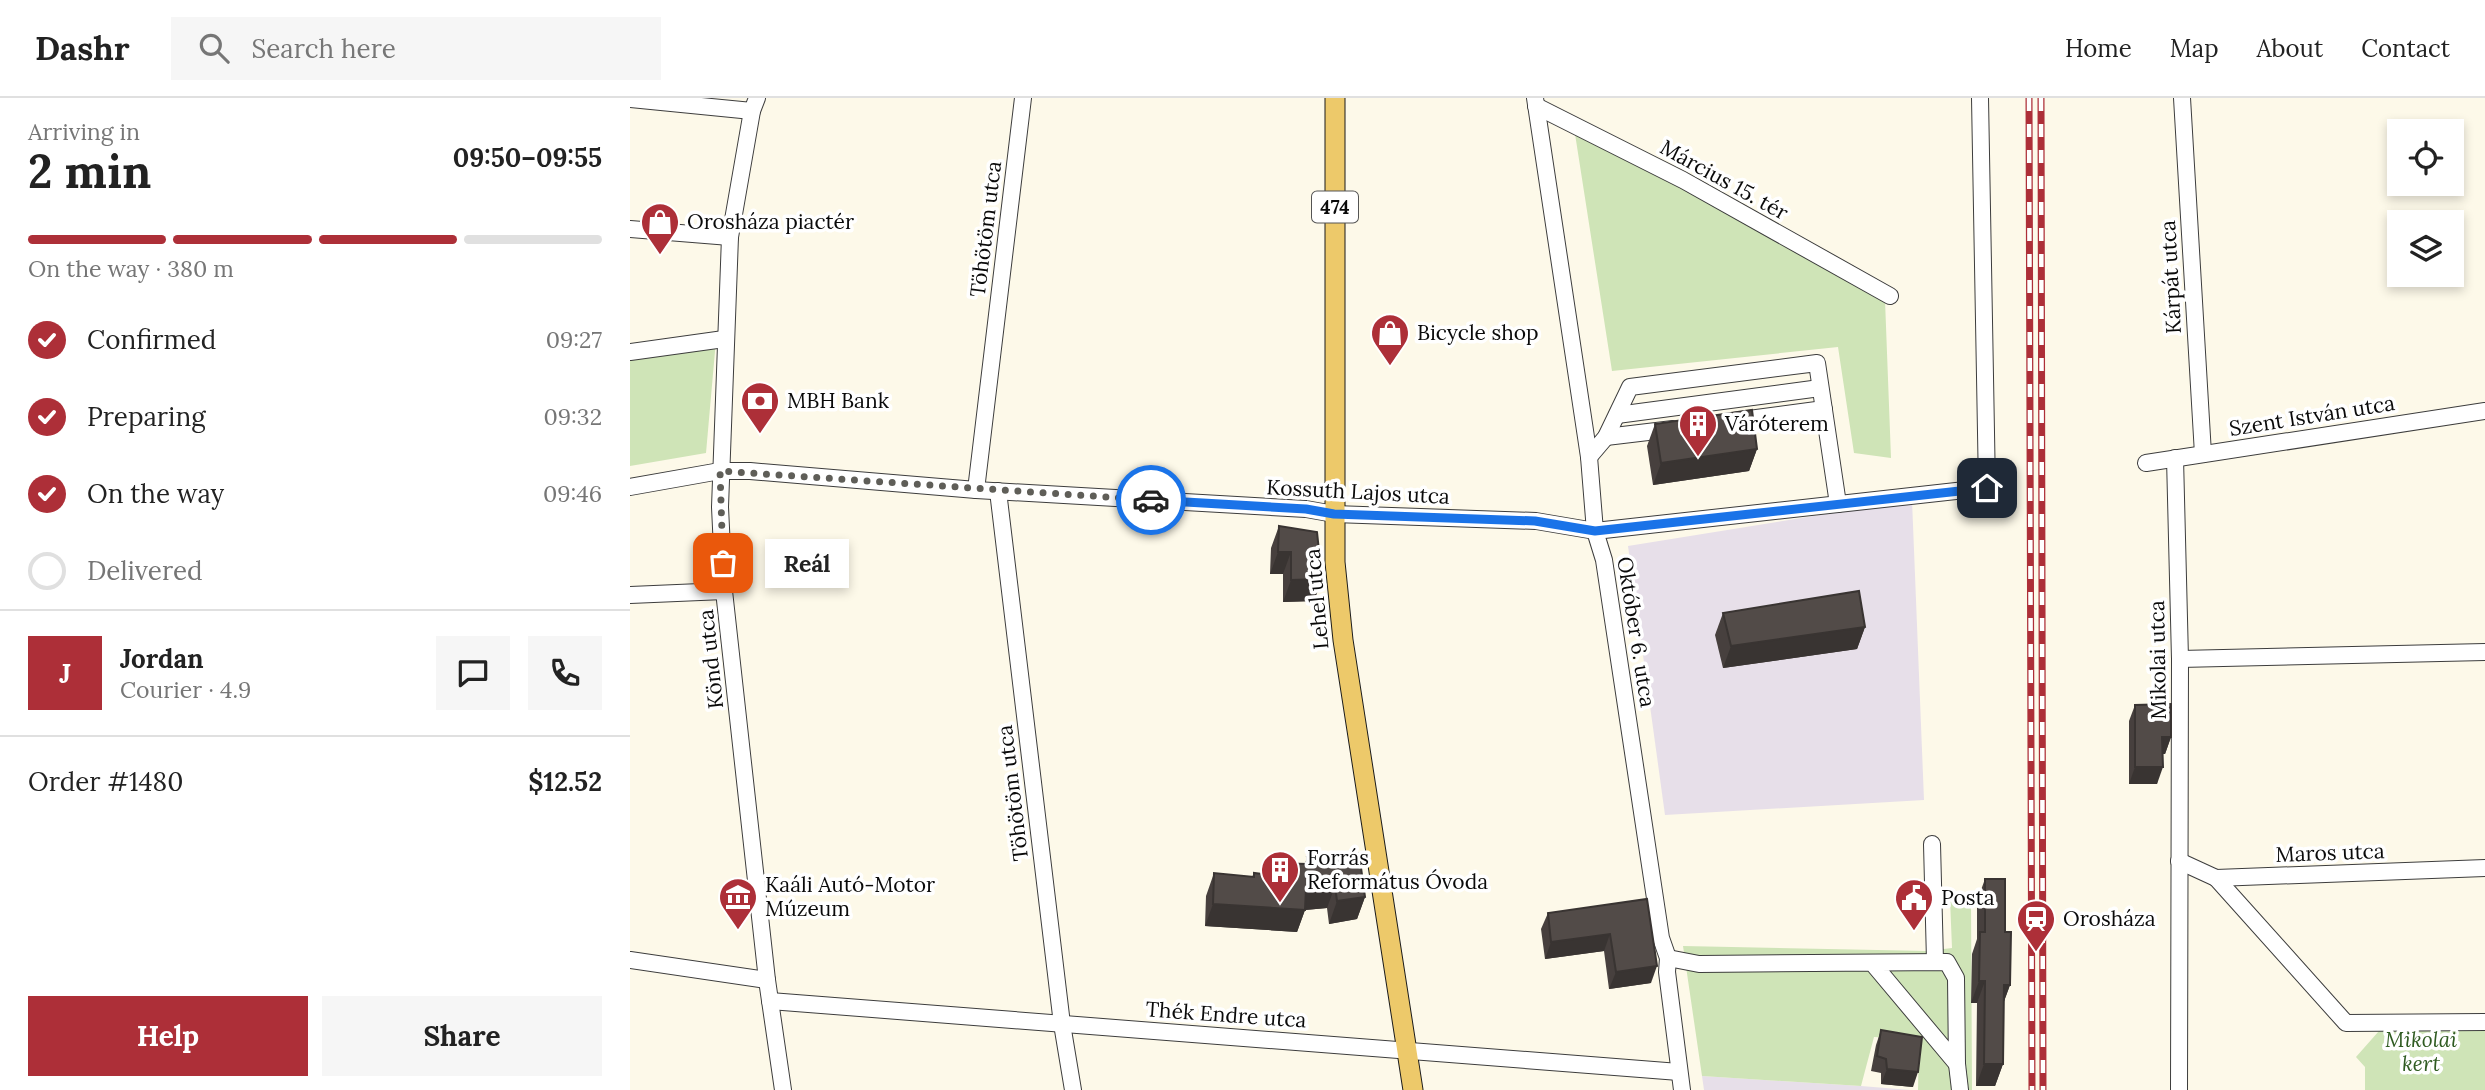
<!DOCTYPE html>
<meta charset="utf-8">
<style>
body{margin:0;font-family:Lora,serif;background:#f6f6f6;color:#222;height:100vh;display:flex;flex-direction:column;font-size:26px;white-space:nowrap}
*{box-sizing:border-box;margin:0}
p{font-size:23px;color:#767676}
.icon{flex:none;width:38px;height:38px;fill:none;stroke:currentColor;stroke-width:2;stroke-linecap:round;stroke-linejoin:round}
.map{position:relative;flex:1;overflow:hidden}
.sheet{display:flex;flex-direction:column;background:#fff;width:630px}
.sheet>*{flex:none}
.fabs{position:absolute;left:1757px;top:21px;display:grid;gap:14px}
.fabs a{display:grid;place-items:center;width:77px;height:77px;border-radius:0px;background:#fff;box-shadow:0 4px 10px #0003;font-size:35px}
.pin{position:absolute;display:grid;place-items:center;width:60px;height:60px;color:#fff;margin:-30px;border-radius:14px;box-shadow:0 4px 10px #0006}
.courier{position:absolute;display:grid;place-items:center;width:70px;height:70px;margin:-35px;border:5px solid #1a73e8;border-radius:50%;background:#fff;color:#222;box-shadow:0 2px 9px #0007}
.bubble{position:absolute;height:49px;border-radius:0px;background:#fff;box-shadow:0 4px 10px #0003;font-size:23px;font-weight:800;line-height:49px;text-align:center}
.summary em{font-style:normal;font-weight:800}
.summary div{display:flex;flex-direction:column-reverse}
.summary{display:flex;align-items:center;justify-content:space-between;height:119px;padding:0 28px}
h1{font-size:46px;font-weight:800;line-height:52px}
.bar{display:grid;grid-template-columns:repeat(4,1fr);gap:10px 7px;align-content:center;height:84px;padding:0 28px}
.bar i{height:9px;border-radius:5px;background:#e0e0e0}
.bar .active{background:#ad2f38}
.bar p{grid-column:span 4}
.line{display:flex;align-items:center;gap:18px;padding:0 28px;border-top:2px solid #e0e0e0}
.line div{flex:1}
.round{display:grid;place-items:center;flex:none;width:74px;height:74px;border-radius:0px;background:#f6f6f6}
ol{padding:0 28px;list-style:none}
li{display:flex;align-items:center;gap:21px;height:77px}
li p{margin-inline-start:auto}
li .icon{padding:7px;border-radius:50%;background:#ad2f38;color:#fff;stroke-width:4}
li:last-child{color:#767676}
li i{width:38px;height:38px;border:4px solid #e0e0e0;border-radius:50%}
.button{display:flex;gap:14px;margin-top:auto;padding:14px 28px}
.button a{flex:1;height:80px;border-radius:0px;background:#ad2f38;color:#fff;font-size:28px;font-weight:800;line-height:80px;text-align:center}
.button a+a{background:#f6f6f6;color:#222}
header{display:flex;align-items:center;gap:42px;box-sizing:border-box;height:98px;padding:0 35px;background:#fff;border-bottom:2px solid #e0e0e0}
header strong{font-size:33px}
nav{display:flex;gap:38px;margin-inline-start:auto;font-size:24px}
.search{width:490px;height:63px;background:#f6f6f6;display:flex;align-items:center;gap:18px;box-sizing:border-box;padding:0 24px;border-radius:0px;color:#767676;font-size:26px}
main{display:flex;flex:1;min-height:0}
.map>svg:first-child{display:block}
.industrial{fill:#e7dfe9}
.green{fill:#cfe4b7}
.lines{fill:none;stroke-linecap:round;stroke-linejoin:round}
.minor-casing{stroke:#3d3d3d;stroke-width:18}
.major-casing{stroke:#1b1b1b;stroke-width:21}
.minor{stroke:#fff;stroke-width:16}
.major{stroke:#edc96a;stroke-width:19}
.rail-casing{stroke:#ad2f38;stroke-width:7}
.rail{stroke:#fff;stroke-width:4.5;stroke-dasharray:13;stroke-linecap:butt}
.wall{fill:#47403e}
.shaded-wall{fill:#393432}
.building{fill:#524b48;stroke:#393432;stroke-width:2}
.done{stroke:#5f5e58;stroke-width:7;stroke-dasharray:0 12.6}
.route{stroke:#1a73e8;stroke-width:9}
.labels{text-anchor:middle;stroke-width:7;stroke-linejoin:round;paint-order:stroke}
.shield{fill:#fff;stroke:#545454;stroke-width:2}
.shield-label{font-size:19px;font-weight:bold;fill:#0a0a0a}
.street-label{font-size:21px;fill:#0a0a0a;stroke:#fff}
.poi-label{font-size:21px;fill:#0a0a0a;stroke:#fff;text-anchor:start}
.park-label{font-size:21px;font-style:italic;fill:#2f5b21;stroke:#fff}
</style>
<header>
<strong>Dashr</strong>
<div class="search"><svg class="icon" aria-label="search" viewBox="0 0 24 24"><circle cx="10" cy="10" r="6"/><path d="M15 15l6 6"/></svg>Search here</div>
<nav><a>Home</a><a>Map</a><a>About</a><a>Contact</a></nav>
</header>
<main>
<section class="sheet">
<div class="summary"><div><h1>2 min</h1><p>Arriving in</p></div><em>09:50–09:55</em></div>
<div class="bar"><i class="active"></i><i class="active"></i><i class="active"></i><i></i><p>On the way · 380 m</p></div>
<ol>
<li><svg class="icon" aria-label="check" viewBox="0 0 24 24"><path d="M5 12l5 5 9-10"/></svg>Confirmed<p>09:27</p></li>
<li><svg class="icon" aria-label="check" viewBox="0 0 24 24"><path d="M5 12l5 5 9-10"/></svg>Preparing<p>09:32</p></li>
<li><svg class="icon" aria-label="check" viewBox="0 0 24 24"><path d="M5 12l5 5 9-10"/></svg>On the way<p>09:46</p></li>
<li><i></i>Delivered</li>
</ol>
<div class="line" style="height:126px"><b class="round" style="background:#ad2f38;color:#fff">J</b><div><b>Jordan</b><p>Courier · 4.9</p></div><a class="round"><svg class="icon" aria-label="chat" viewBox="0 0 24 24"><path d="M4 5h16v11H9l-5 4z"/></svg></a><a class="round"><svg class="icon" aria-label="phone" viewBox="0 0 24 24"><path d="M5 4h4l2 5-3 2q2 4 5 5l2-3 5 2v4C11 20 4 13 5 4z"/></svg></a></div>
<div class="line" style="height:91px"><div>Order #1480</div><b>$12.52</b></div>
<div class="button"><a>Help</a><a>Share</a></div>
</section>
<div class="map">
<svg width="1855" height="992" viewBox="0 0 1855 992">
<rect width="100%" height="100%" fill="#fdf9e9"/>
<g class="industrial">
<polygon points="1282,402 1294,702 1035,717 998,448"/>
<polygon points="1072,978 1231,988 1280,992 1074,992"/>
</g>
<g class="green">
<polygon points="943,23 1255,202 1261,360 1224,355 1208,249 982,273"/>
<polygon points="86,242 76,355 0,368 0,254"/>
<polygon points="1320,801 1341,801 1342,992 1288,992 1289,941 1244,939 1231,988 1072,978 1053,848 1297,853 1322,850"/>
<polygon points="1764,916 1855,916 1855,992 1735,992 1735,969 1726,959"/>
</g>
<g class="lines">
<defs>
<g id="minor">
<polyline points="127,0 122,13 100,139 90,409 94,493 137,882 153,992"/>
<polyline points="905,0 959,359 965,433 974,462 1031,840 1038,860 1037,874 1052,992"/>
<polyline points="1350,0 1357,390"/>
<polyline points="1552,0 1573,356"/>
<polyline points="0,1 122,13"/>
<polyline points="906,8 1053,82 1260,198"/>
<polyline points="0,131 100,139"/>
<polyline points="0,254 94,241"/>
<polyline points="987,317 1190,290"/>
<polyline points="1104,323 1194,311"/>
<polyline points="976,339 1043,331"/>
<polyline points="959,359 976,339 1000,289 1187,265 1208,406"/>
<polyline points="1545,360 1550,561 1549,992"/>
<polyline points="1516,365 1855,313"/>
<polyline points="0,389 90,373 120,373 346,392 676,411 704,416 906,423 965,433 1362,389"/>
<polyline points="346,392 393,0"/>
<polyline points="368,393 432,926 443,992"/>
<polyline points="0,497 94,493"/>
<polyline points="1550,561 1855,554"/>
<polyline points="1302,746 1305,863"/>
<polyline points="1549,763 1586,780 1855,770"/>
<polyline points="1586,780 1716,925 1855,924"/>
<polyline points="1038,860 1069,866 1317,864 1326,880 1327,966 1244,867"/>
<polyline points="0,862 137,882"/>
<polyline points="140,903 1049,974"/>
<polyline points="1327,966 1330,992"/>
</g>
<polyline id="major" points="705,0 705,464 713,542 783,992"/>
</defs>
<use href="#minor" class="minor-casing"/>
<use href="#major" class="major-casing"/>
<use href="#minor" class="minor"/>
<use href="#major" class="major"/>
<defs>
<g id="rail">
<polyline points="1399,0 1402,992"/>
<polyline points="1411,0 1413,992"/>
</g>
</defs>
<use href="#rail" class="rail-casing"/>
<use href="#rail" class="rail"/>
</g>
<g class="wall">
<polygon points="1025,326 1127,351 1119,373 1023,387 1017,348"/>
<polygon points="649,428 692,481 684,503 653,504 653,476 640,476 641,450"/>
<polygon points="1093,515 1235,529 1227,551 1093,570 1085,537"/>
<polygon points="1505,607 1541,639 1535,656 1533,656 1527,686 1499,686 1499,623"/>
<polygon points="677,759 735,799 727,821 699,826 697,810 675,812 667,834 575,828 576,798 584,775 622,779 624,775 637,776 641,765 675,766"/>
<polygon points="1355,781 1375,834 1380,887 1374,903 1373,966 1365,988 1346,988 1347,905 1341,905 1342,856 1347,841 1347,803"/>
<polygon points="1017,801 1021,885 979,891 974,853 915,861 911,831 918,815"/>
<polygon points="1251,932 1283,989 1251,986 1251,975 1241,973 1246,947"/>
</g>
<g class="shaded-wall">
<polygon points="1127,351 1119,373 1023,387 1031,365"/>
<polygon points="648,454 661,454 653,476 640,476"/>
<polygon points="692,481 684,503 653,504 661,482"/>
<polygon points="1235,529 1227,551 1093,570 1101,548"/>
<polygon points="1532,639 1541,639 1535,656 1526,656"/>
<polygon points="1505,669 1533,669 1527,686 1499,686"/>
<polygon points="705,788 697,810 675,812 667,834 575,828 583,806 676,791"/>
<polygon points="735,799 727,821 699,826 707,803"/>
<polygon points="980,836 974,853 915,861 921,844"/>
<polygon points="1027,868 1021,885 979,891 986,874"/>
<polygon points="1349,883 1355,883 1347,905 1341,905"/>
<polygon points="1374,887 1380,887 1372,909"/>
<polygon points="1354,966 1373,966 1365,988 1346,988"/>
<polygon points="1257,971 1288,974 1283,989 1251,986"/>
</g>
<g class="building">
<polygon points="1122,312 1127,351 1031,365 1025,326"/>
<polygon points="649,428 687,434 692,481 661,482 661,454 648,454"/>
<polygon points="1229,493 1235,529 1101,548 1093,515"/>
<polygon points="1541,606 1541,639 1532,639 1533,669 1505,669 1505,607"/>
<polygon points="729,755 735,799 707,803 705,788 676,791 675,812 583,806 584,775 624,779 624,775 640,777 641,765 678,766 677,759"/>
<polygon points="1355,781 1375,781 1375,834 1381,834 1380,887 1374,887 1373,966 1354,966 1355,883 1349,883 1350,834 1355,834"/>
<polygon points="1017,801 1027,868 986,874 980,836 921,844 918,815"/>
<polygon points="1251,932 1292,939 1288,974 1257,971 1256,961 1247,958"/>
</g>
<g class="lines">
<polyline class="done" points="93,465 90,373 521,402"/>
<polyline class="route" points="521,402 676,411 704,416 905,423 965,433 1357,390"/>
</g>
<defs>
<symbol id="shop-pin" viewBox="-11 -11 22 30"><path d="M0 17L-7.5 6A9.5 9.5 0 1 1 7.5 6Z" fill="#ad2f38" stroke="#fff"/><path d="M-5-2.5h2.3a2.7 3.5 0 0 1 5.4 0H5L5.5 6h-11ZM-1.5-2.5h3a1.5 2.3 0 0 0-3 0Z" fill="#fff"/></symbol>
<symbol id="bank-pin" viewBox="-11 -11 22 30"><path d="M0 17L-7.5 6A9.5 9.5 0 1 1 7.5 6Z" fill="#ad2f38" stroke="#fff"/><path d="M-6-4H6V4H-6ZM0-2.3a2.3 2.3 0 1 0 0 4.6a2.3 2.3 0 1 0 0-4.6Z" fill="#fff"/></symbol>
<symbol id="building-pin" viewBox="-11 -11 22 30"><path d="M0 17L-7.5 6A9.5 9.5 0 1 1 7.5 6Z" fill="#ad2f38" stroke="#fff"/><path d="M-4-6H4V6H1V3H-1V6H-4ZM-2.5-4.3h1.7v1.8h-1.7ZM.8-4.3h1.7v1.8H.8ZM-2.5-1h1.7V.8h-1.7ZM.8-1h1.7V.8H.8Z" fill="#fff"/></symbol>
<symbol id="museum-pin" viewBox="-11 -11 22 30"><path d="M0 17L-7.5 6A9.5 9.5 0 1 1 7.5 6Z" fill="#ad2f38" stroke="#fff"/><path d="M0-6L6-3V-2H-6V-3ZM-5-1h2V3h-2ZM-1-1h2V3h-2ZM3-1h2V3H3ZM-6 4H6V6H-6Z" fill="#fff"/></symbol>
<symbol id="civic-pin" viewBox="-11 -11 22 30"><path d="M0 17L-7.5 6A9.5 9.5 0 1 1 7.5 6Z" fill="#ad2f38" stroke="#fff"/><path d="M-.6-6.5H3V-4.5H.6V-3L4-1V1h2V6H-6V1h2V-1L-.6-3ZM-1.2 2.5V6h2.4V2.5Z" fill="#fff"/></symbol>
<symbol id="station-pin" viewBox="-11 -11 22 30"><path d="M0 17L-7.5 6A9.5 9.5 0 1 1 7.5 6Z" fill="#ad2f38" stroke="#fff"/><path d="M-3-6H3Q5-6 5-4V2Q5 4 3 4L4.5 6H3L1.5 4h-3L-3 6H-4.5L-3 4Q-5 4-5 2V-4Q-5-6-3-6ZM-3.5-4v3h7v-3ZM-3.5 1v1.5H-2V1ZM2 1v1.5H3.5V1Z" fill="#fff"/></symbol>
</defs>
<g fill-rule="evenodd">
<use href="#shop-pin" x="8" y="102" width="44" height="60"/>
<use href="#shop-pin" x="738" y="213" width="44" height="60"/>
<use href="#bank-pin" x="108" y="281" width="44" height="60"/>
<use href="#building-pin" x="1046" y="304" width="44" height="60"/>
<use href="#building-pin" x="628" y="750" width="44" height="60"/>
<use href="#museum-pin" x="86" y="777" width="44" height="60"/>
<use href="#civic-pin" x="1262" y="778" width="44" height="60"/>
<use href="#station-pin" x="1384" y="799" width="44" height="60"/>
</g>
<g class="labels">
<rect class="shield" x="682" y="93.5" width="46" height="31" rx="5"/>
<g class="shield-label">
<text x="705" y="116">474</text>
</g>
<g class="street-label">
<text transform="translate(1094 82) rotate(29)" y="7">Március 15. tér</text>
<text transform="translate(356 131) rotate(-83)" y="7">Töhötöm utca</text>
<text transform="translate(1541 179) rotate(-93)" y="7">Kárpát utca</text>
<text transform="translate(1682 318) rotate(-9)" y="7">Szent István utca</text>
<text transform="translate(728 394) rotate(3)" y="7">Kossuth Lajos utca</text>
<text transform="translate(687 501) rotate(-95)" y="7">Lehel utca</text>
<text transform="translate(1006 534) rotate(81)" y="7">Október 6. utca</text>
<text transform="translate(81 561) rotate(-96)" y="7">Könd utca</text>
<text transform="translate(1528 562) rotate(-91)" y="7">Mikolai utca</text>
<text transform="translate(383 695) rotate(-97)" y="7">Töhötöm utca</text>
<text transform="translate(1700 755) rotate(-2)" y="7">Maros utca</text>
<text transform="translate(596 917) rotate(4)" y="7">Thék Endre utca</text>
</g>
<g class="poi-label">
<text x="57" y="131">Orosháza piactér</text>
<text x="787" y="242">Bicycle shop</text>
<text x="157" y="310">MBH Bank</text>
<text x="1095" y="333">Váróterem</text>
<text x="677" y="767">Forrás<tspan x="677" dy="24">Református Óvoda</tspan></text>
<text x="135" y="794">Kaáli Autó-Motor<tspan x="135" dy="24">Múzeum</tspan></text>
<text x="1311" y="807">Posta</text>
<text x="1433" y="828">Orosháza</text>
</g>
<g class="park-label">
<text x="1791" y="949">Mikolai<tspan x="1791" dy="24">kert</tspan></text>
</g>
</g>
</svg>
<div class="fabs">
<a><svg class="icon" aria-label="locate" viewBox="0 0 24 24"><circle cx="12" cy="12" r="6"/><path d="M12 2v4M12 18v4M2 12h4M18 12h4"/></svg></a>
<a><svg class="icon" aria-label="layers" viewBox="0 0 24 24"><path d="M12 4l9 5-9 5-9-5zM3 14l9 5 9-5"/></svg></a>
</div>
<div class="pin" style="left:93px;top:465px;background:#ea580c"><svg class="icon" aria-label="bag" viewBox="0 0 24 24"><path d="M5 8h14l-1 12H6zM9 8a3 3 0 0 1 6 0"/></svg></div>
<div class="pin" style="left:1357px;top:390px;background:#1f2937"><svg class="icon" aria-label="home" viewBox="0 0 24 24"><path d="M3 11l9-7 9 7M6 9v11h12V9"/></svg></div>
<div class="courier" style="left:521px;top:402px"><svg class="icon" aria-label="car" viewBox="0 0 24 24"><path d="M5 17H2v-5l4-1 3-4h7l3 4 3 1v5h-3M9 17h6M6 11h13"/><circle cx="7" cy="17" r="2"/><circle cx="17" cy="17" r="2"/></svg></div>
<div class="bubble" style="left:135px;top:441px;width:84px">Reál</div>
</div>
</main>
